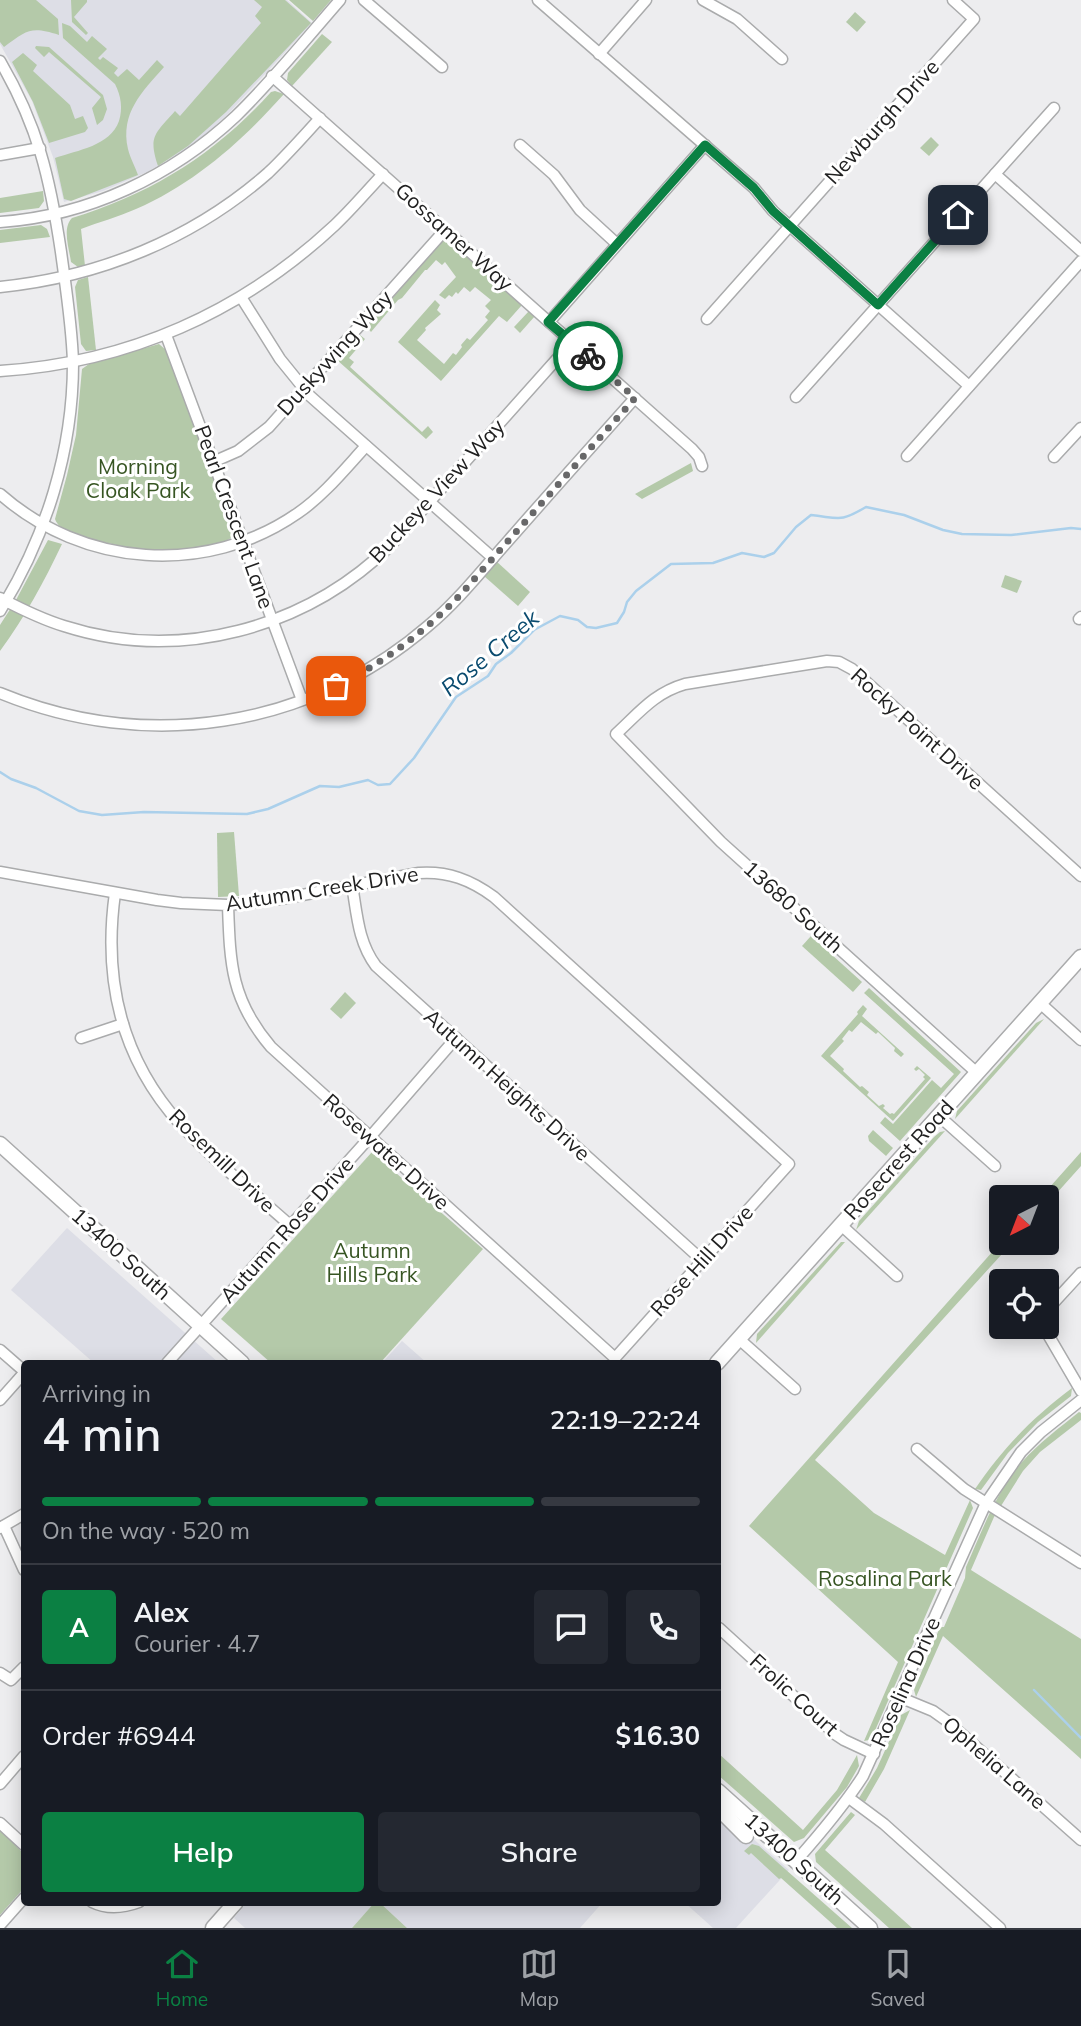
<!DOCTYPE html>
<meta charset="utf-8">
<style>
body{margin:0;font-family:Mulish,sans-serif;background:#242831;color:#f1f3f6;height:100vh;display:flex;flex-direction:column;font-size:26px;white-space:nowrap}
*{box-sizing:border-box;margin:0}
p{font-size:23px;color:#9ea1a6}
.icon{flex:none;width:38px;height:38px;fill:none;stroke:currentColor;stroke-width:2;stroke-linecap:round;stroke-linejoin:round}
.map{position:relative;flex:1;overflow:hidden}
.panel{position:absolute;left:21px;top:1360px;width:700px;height:546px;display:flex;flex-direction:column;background:#171b24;border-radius:7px;box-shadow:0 4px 18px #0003}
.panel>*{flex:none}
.needle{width:46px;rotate:222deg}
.buttons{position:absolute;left:989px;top:1185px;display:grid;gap:14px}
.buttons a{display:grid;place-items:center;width:70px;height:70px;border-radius:7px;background:#171b24;box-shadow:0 4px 18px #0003;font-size:35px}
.pin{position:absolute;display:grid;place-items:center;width:60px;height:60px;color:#fff;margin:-30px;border-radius:14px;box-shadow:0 4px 10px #0006}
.courier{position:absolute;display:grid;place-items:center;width:70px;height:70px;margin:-35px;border:5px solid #0b8043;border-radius:50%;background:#fff;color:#222;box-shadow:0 2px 9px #0007}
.overview em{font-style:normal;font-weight:600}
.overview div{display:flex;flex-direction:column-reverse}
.overview{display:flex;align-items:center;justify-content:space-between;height:119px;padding:0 21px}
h1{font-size:46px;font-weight:600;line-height:52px}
.bar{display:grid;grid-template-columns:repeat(4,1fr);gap:10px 7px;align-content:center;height:84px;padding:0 21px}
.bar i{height:9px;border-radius:5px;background:#363941}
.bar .selected{background:#0b8043}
.bar p{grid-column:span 4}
.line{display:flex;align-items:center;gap:18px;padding:0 21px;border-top:2px solid #363941}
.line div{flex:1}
.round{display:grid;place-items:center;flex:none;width:74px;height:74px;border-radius:7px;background:#242831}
.cta{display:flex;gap:14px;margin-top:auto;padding:14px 21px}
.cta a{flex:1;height:80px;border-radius:7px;background:#0b8043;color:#fff;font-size:28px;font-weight:600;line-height:80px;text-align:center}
.cta a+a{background:#242831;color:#f1f3f6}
.tabs{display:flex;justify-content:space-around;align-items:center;height:98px;border-top:2px solid #363941;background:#171b24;font-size:19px;color:#9ea1a6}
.tabs a{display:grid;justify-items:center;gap:4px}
.tabs .selected{color:#0b8043}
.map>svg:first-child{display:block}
.built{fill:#dddee6}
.green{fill:#b4c9a9}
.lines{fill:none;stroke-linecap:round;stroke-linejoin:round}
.stream{stroke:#abd0eb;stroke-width:2.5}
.minor-casing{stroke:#aaabac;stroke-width:13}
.major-casing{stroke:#aaabac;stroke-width:17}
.minor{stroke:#fff;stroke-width:10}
.major{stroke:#fff;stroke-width:14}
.done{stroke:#686869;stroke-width:7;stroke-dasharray:0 12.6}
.route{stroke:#0b8043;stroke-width:9}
.labels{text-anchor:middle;stroke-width:6;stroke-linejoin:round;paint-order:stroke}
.street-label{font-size:21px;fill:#212121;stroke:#fff}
.park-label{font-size:21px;fill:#375523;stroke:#fff}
.water-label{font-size:23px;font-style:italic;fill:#0a4b6f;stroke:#fff}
</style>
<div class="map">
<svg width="1081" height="1928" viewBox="0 0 1081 1928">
<rect width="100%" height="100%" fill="#ededef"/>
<g class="built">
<polygon points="0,0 287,0 312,23 229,113 195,144 147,172 103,191 64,202 53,157 32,101 0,44"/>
<polygon points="67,1228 219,1363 94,1363 11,1290"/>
<polygon points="402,1341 427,1363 382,1363"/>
<polygon points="718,1808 789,1870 736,1928 713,1928 684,1902 718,1902"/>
<polygon points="247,1902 375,1902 352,1928 245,1928 234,1918"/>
<polygon points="379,1902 603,1902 580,1928 407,1928"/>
</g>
<g class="green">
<path d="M0,0H36L58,19L59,35C31,26 27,30 4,47L0,42Z"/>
<polygon points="71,0 87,0 87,2 74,17 88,33 86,35 72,22"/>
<path d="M254,0H285L311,23L226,112L188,146L158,166C148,136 155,134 175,111L180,116L261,23L255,16L262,7Z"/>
<polygon points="289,0 331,0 313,21"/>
<polygon points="855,12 866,22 857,32 846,22"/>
<path d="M62,23L70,26L87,42L92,36L107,49L98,58L100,60L103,57L118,68L114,73L118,77L127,69L139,80L157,60L164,67C142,92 120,113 128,149C130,158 135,166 138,175L71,201L64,199L55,158C78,150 110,146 119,121C123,108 121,96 115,84L63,38Z"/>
<polygon points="322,34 332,42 292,86 287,80 288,73"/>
<polygon points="36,46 49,47 103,95 107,109 103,120 97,125 92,108 101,97 49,52 44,57 35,48"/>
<polygon points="23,53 37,65 33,71 70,105 75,119 83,116 88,128 85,132 49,143 33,102 12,62"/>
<path d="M275,91L284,94C242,141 195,183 136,209C118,217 99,222 81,229L85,266L78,267L71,262C69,248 62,228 72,218C152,193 214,155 271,92Z"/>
<polygon points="931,137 939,145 929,156 920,148"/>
<polygon points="43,191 44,201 39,208 0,213 0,198"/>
<polygon points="41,225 47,229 50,237 0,243 0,230"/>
<polygon points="446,237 522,305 507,322 499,316 441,381 398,342 435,300 440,305 437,310 441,314 425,328 426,330 417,340 444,364 453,353 456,355 462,347 461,345 467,338 470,340 488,320 485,317 490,311 485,306 491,300 475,287 470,292 464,287 458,294 456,292 452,297 449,295 445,299 439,295 456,277 445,262 442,265 436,260 427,270 425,270 402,298 398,300 371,332 367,327"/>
<polygon points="88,277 96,350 86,351 81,344 75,287 78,280"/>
<polygon points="529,311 535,316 520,333 514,327"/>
<polygon points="360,335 365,339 349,358 354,362 350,367 422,432 428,426 433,432 426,439 337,360"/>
<path d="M159,344L167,351L233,529V534L231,538C222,544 210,545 199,547C161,553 124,549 86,537C75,534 59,531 55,519L67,475L76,435L82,369L89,364Z"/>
<polygon points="691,463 693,471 642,499 635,494"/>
<path d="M48,540L62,544C44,582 25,617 0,651V625L16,600Z"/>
<polygon points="496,561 530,592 518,606 484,576"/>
<polygon points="1005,575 1022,581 1017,593 1001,587"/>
<polygon points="234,832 239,896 218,897 217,833"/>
<polygon points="811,936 862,982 853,992 802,946"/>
<polygon points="869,988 961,1072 900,1141 880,1123 885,1117 893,1124 932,1080 941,1088 954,1074 864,993"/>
<polygon points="345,992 356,1003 341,1019 330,1009"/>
<polygon points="863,1005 867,1009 862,1016 904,1054 901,1057 894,1051 895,1048 878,1032 876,1034 861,1022 852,1032 849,1030 842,1039 844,1041 830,1056 844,1069 843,1071 860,1087 862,1086 869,1092 867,1095 879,1106 883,1104 885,1106 883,1108 890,1114 892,1113 894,1114 925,1079 923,1077 925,1075 919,1069 916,1071 914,1069 917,1066 931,1078 893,1121 821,1056 858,1014 857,1012"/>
<polygon points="1044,1019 955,1119 957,1111 1036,1023"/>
<polygon points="873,1130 893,1148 886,1156 869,1141 868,1136"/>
<polygon points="945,1131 856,1230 859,1221 934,1137 940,1132"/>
<polygon points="372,1152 483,1249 380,1363 271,1363 221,1319"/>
<polygon points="1081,1152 1081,1166 1047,1204 1046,1197 1041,1197"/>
<polygon points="841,1242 845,1242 756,1343 757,1334"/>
<polygon points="1001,1242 1012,1243 815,1460 874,1513 945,1555 970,1500 973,1508 873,1735 869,1740 864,1741 898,1662 749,1526"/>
<path d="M1072,1388L1071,1396L1038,1422L1008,1453L981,1490L975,1489C1003,1448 1032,1418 1072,1388Z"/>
<path d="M1079,1412L1081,1413V1420L1040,1452L1023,1471L994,1517L971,1570L1081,1639V1759L943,1636L916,1697L914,1690L940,1627H944L965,1578L966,1567C982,1531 996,1492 1022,1462C1039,1443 1059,1428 1079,1412Z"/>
<polygon points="910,1710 884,1769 865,1802 859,1798 877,1768 901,1715"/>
<polygon points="718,1753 803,1830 837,1790 857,1755 859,1766 847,1787 804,1838 794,1842 718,1775"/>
<polygon points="851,1812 855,1815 825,1850 912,1928 889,1928 816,1862 815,1854"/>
<polygon points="0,1830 24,1854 24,1888 0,1915"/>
<polygon points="752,1844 759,1846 852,1928 837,1928 781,1878 779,1879 751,1853 749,1855 744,1851"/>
<polygon points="375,1902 379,1902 407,1928 352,1928"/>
</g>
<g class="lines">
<g class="stream">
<path d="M0,772L11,779L36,788L79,811L102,815L144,812L247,814L268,809L320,786L339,787L368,780L378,785L390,784L414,758L456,697L488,676L496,664L511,653L534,630L560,616L578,620L587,627L596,628L617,623L624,612L627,602L636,591L671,564L713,563L742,553L764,557L774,553L796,527L811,515C840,518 839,523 866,507L904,515L943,530L962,534L1011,535L1071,528L1081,529"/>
<polyline points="1034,1690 1081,1738"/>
</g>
<defs>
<g id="minor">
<polyline points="364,0 442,67"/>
<polyline points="538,0 754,188 773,211 969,386"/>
<polyline points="703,0 737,19 782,59"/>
<polyline points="599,54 646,0"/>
<path d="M0,61C38,126 50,178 61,252C66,289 72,326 73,363C73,450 46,537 0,611"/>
<polyline points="272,76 692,449 699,457 702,466"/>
<polyline points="520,145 554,175 580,210 617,244"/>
<polyline points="0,155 40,148"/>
<polyline points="995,174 1081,251"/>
<path d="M0,222C88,216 172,176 236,116C273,80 306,39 340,0"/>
<path d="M0,287C99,277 193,239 268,173C286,156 303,137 320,118"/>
<polyline points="241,297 280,359 310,396 493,558"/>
<polyline points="707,319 974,19 953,0"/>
<polyline points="549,322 705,145"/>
<polyline points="166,335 302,700"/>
<path d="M0,371C128,363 242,312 335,225C352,209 367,191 383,174"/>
<polyline points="796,397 1054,108"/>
<polyline points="907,456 1081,261"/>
<polyline points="1054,457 1081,428"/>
<polyline points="213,462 238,451 269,427 445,230"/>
<path d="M0,494C83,567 206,577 298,513C324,495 344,470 366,446"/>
<path d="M0,598C21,609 41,619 64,626C179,663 305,629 391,545L572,342"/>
<polyline points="1079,619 1081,617"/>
<path d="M0,693C146,753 308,729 428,626C458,601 482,570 508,541C550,493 592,446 635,398"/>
<path d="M0,872L157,900L181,903L228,905L281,899L419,873C448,871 471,880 494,897L789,1164L615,1358L271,1047C231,1000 230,964 228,905"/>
<path d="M352,885C357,914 358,942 376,966L703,1261"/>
<path d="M115,893C103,979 121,1059 181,1125C214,1161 254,1193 291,1226"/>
<polyline points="1040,1003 1081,1040"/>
<polyline points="81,1038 123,1024"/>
<path d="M977,1073L721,842L616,734C639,713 654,693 685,684L827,661L839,662L852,669L1081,876"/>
<polyline points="939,1116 995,1166"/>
<polyline points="841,1225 897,1276"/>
<polyline points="1046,1311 1081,1273"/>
<polyline points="1043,1326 1081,1391"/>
<polyline points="739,1339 795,1389"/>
<polyline points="0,1350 24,1371"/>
<polyline points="167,1363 370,1137 456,1038"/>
<polyline points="0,1400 24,1373"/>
<polyline points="917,1449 964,1489 1081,1563"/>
<polyline points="4,1526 24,1570"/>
<polyline points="0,1528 24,1514"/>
<polyline points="719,1628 835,1734 844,1740 874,1754"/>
<polyline points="0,1673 11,1680 24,1667"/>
<polyline points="899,1697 933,1711 947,1721 1081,1840"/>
<polyline points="0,1784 24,1756"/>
<polyline points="849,1798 884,1824 1000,1928"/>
<polyline points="0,1823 24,1845"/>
<path d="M796,1861C820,1834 843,1807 863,1776L986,1503L1021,1452L1041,1432L1081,1400"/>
<path d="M92,1902C108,1910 123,1908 139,1902"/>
<polyline points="0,1925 24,1898"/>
</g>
<g id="major">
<polyline points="0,1144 242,1363"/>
<polyline points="717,1363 1081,957"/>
<polyline points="718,1791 870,1928"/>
<polyline points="718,1808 746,1836"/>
<polyline points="213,1928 236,1902"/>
</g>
</defs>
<use href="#minor" class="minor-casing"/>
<use href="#major" class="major-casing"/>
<use href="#minor" class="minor"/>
<use href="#major" class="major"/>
</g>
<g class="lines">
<path class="done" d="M336,686C383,663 425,632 461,594L635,398L588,356"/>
<polyline class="route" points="588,356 548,322 705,145 754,188 773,211 878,305 958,215"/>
</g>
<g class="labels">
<g class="street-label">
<text transform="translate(882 122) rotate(-48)" y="7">Newburgh Drive</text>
<text transform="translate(454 237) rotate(42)" y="7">Gossamer Way</text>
<text transform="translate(335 353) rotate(-48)" y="7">Duskywing Way</text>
<text transform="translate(437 491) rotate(-47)" y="7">Buckeye View Way</text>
<text transform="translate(234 517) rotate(70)" y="7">Pearl Crescent Lane</text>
<text transform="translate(917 729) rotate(42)" y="7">Rocky Point Drive</text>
<text transform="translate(322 889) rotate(-9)" y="7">Autumn Creek Drive</text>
<text transform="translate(793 907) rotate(42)" y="7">13680 South</text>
<text transform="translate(507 1085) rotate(42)" y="7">Autumn Heights Drive</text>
<text transform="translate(386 1152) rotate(42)" y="7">Rosewater Drive</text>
<text transform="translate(899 1160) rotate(-48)" y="7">Rosecrest Road</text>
<text transform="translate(222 1161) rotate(44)" y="7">Rosemill Drive</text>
<text transform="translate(287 1230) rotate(-48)" y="7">Autumn Rose Drive</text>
<text transform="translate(121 1254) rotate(42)" y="7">13400 South</text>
<text transform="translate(702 1261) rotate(-48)" y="7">Rose Hill Drive</text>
<text transform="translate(906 1682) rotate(-66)" y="7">Roselina Drive</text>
<text transform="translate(794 1695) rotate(42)" y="7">Frolic Court</text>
<text transform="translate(994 1763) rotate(41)" y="7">Ophelia Lane</text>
<text transform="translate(794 1859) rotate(42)" y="7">13400 South</text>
</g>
<g class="park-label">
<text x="138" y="474">Morning<tspan x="138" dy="24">Cloak Park</tspan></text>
<text x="372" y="1258">Autumn<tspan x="372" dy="24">Hills Park</tspan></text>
<text x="885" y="1586">Rosalina Park</text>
</g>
<g class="water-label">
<text transform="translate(490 653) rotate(-40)" y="8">Rose Creek</text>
</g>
</g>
</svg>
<div class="buttons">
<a><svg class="needle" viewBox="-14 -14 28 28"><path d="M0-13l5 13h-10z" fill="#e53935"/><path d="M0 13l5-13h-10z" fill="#9ea1a6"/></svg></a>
<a><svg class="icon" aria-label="locate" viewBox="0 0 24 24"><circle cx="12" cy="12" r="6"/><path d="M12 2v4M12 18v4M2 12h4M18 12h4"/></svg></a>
</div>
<div class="pin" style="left:336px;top:686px;background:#ea580c"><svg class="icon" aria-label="bag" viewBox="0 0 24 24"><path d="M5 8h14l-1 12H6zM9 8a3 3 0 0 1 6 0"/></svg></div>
<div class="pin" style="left:958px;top:215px;background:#1f2937"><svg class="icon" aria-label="home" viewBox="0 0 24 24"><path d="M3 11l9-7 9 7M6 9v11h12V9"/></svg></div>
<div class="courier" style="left:588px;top:356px"><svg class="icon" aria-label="bike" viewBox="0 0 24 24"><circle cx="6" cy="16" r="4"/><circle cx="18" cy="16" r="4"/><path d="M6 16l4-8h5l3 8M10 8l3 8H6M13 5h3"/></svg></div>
<section class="panel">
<div class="overview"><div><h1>4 min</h1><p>Arriving in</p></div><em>22:19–22:24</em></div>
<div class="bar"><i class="selected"></i><i class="selected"></i><i class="selected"></i><i></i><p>On the way · 520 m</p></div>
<div class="line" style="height:126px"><b class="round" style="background:#0b8043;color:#fff">A</b><div><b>Alex</b><p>Courier · 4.7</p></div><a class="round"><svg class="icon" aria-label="chat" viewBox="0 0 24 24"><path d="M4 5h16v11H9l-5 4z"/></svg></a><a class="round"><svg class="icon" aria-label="phone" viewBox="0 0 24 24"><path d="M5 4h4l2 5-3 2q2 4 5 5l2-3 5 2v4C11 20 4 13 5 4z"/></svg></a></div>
<div class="line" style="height:91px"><div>Order #6944</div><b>$16.30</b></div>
<div class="cta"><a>Help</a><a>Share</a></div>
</section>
</div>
<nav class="tabs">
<a class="selected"><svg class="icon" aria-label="home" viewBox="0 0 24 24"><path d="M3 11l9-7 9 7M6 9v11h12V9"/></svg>Home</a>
<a><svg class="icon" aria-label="map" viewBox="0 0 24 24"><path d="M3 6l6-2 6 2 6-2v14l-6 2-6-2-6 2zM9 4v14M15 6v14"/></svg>Map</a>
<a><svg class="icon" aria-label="saved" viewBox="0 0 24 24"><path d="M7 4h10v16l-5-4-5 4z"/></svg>Saved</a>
</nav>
